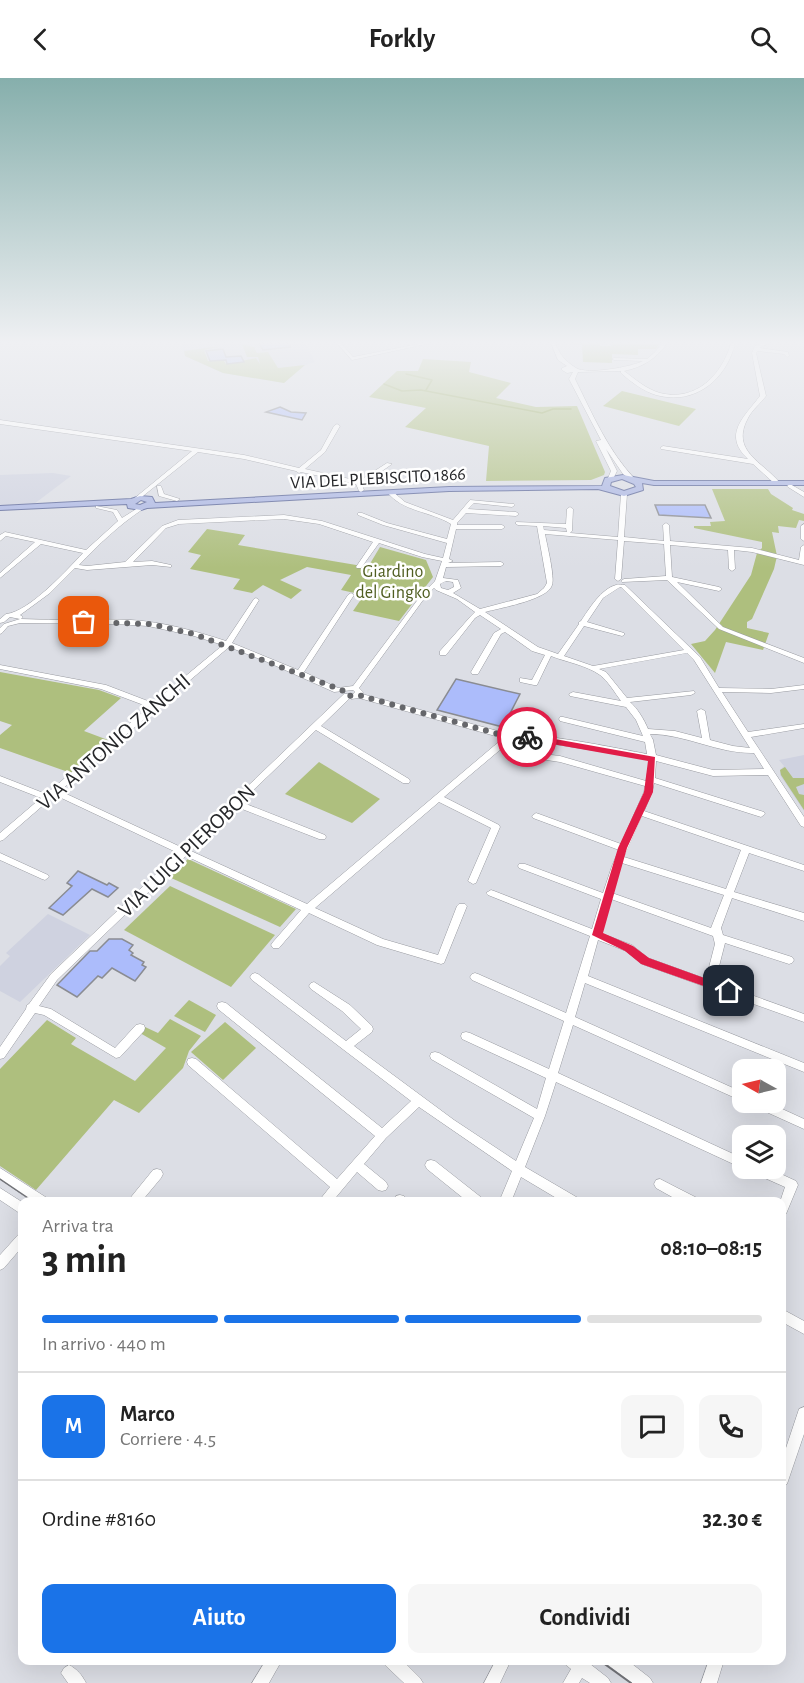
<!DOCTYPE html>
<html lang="it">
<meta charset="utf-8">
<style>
body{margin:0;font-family:"Alegreya Sans",sans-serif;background:#f6f6f6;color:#222;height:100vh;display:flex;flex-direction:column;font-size:22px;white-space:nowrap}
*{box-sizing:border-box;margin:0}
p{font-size:20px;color:#767676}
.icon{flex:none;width:33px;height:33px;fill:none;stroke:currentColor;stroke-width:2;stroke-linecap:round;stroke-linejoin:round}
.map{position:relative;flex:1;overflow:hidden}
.sheet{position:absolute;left:18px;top:1119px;width:768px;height:468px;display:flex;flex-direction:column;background:#fff;border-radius:12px;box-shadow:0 6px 24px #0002}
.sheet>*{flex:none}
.needle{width:39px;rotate:278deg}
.controls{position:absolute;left:732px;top:981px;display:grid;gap:12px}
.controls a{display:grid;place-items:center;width:54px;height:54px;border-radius:12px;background:#fff;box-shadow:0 6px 24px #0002;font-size:30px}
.pin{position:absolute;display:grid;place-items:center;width:51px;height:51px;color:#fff;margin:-26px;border-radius:12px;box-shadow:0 3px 9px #0006}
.courier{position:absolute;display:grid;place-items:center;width:60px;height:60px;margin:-30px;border:4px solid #e11d48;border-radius:50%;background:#fff;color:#222;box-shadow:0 2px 8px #0007}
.summary em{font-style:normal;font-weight:700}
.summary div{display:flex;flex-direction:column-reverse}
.summary{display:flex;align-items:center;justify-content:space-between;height:102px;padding:0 24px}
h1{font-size:39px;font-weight:700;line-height:45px}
.bar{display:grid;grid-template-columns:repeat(4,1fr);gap:9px 6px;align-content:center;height:72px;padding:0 24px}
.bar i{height:8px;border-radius:4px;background:#e0e0e0}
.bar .active{background:#1a73e8}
.bar p{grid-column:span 4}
.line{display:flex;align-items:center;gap:15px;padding:0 24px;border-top:2px solid #e0e0e0}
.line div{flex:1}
.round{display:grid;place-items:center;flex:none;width:63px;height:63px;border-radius:12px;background:#f6f6f6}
.action{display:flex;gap:12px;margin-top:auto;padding:12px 24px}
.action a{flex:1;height:69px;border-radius:12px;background:#1a73e8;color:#fff;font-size:24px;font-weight:700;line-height:69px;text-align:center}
.action a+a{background:#f6f6f6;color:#222}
header{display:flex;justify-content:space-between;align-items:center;height:78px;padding:0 24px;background:#fff;font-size:27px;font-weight:700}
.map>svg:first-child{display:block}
.built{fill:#cfd2e0}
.green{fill:#aebf7e}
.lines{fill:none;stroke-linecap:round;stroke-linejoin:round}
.stream{stroke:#93a752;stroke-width:1.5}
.building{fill:#acbcfb;stroke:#8a8c92;stroke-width:1.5}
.minor-casing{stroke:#989aa0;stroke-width:1}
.major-casing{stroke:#576397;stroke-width:2}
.minor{fill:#fff;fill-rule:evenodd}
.major{fill:#aab5e3;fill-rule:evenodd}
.tram-far1{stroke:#727378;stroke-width:1.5}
.tram{stroke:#727378;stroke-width:2}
.route{fill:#e11d48}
.done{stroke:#66676b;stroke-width:6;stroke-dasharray:0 10.8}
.labels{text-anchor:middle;stroke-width:5;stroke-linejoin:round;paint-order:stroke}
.far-street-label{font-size:18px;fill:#26272a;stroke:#fff}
.far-park-label{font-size:18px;fill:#505e21;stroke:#fff}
.street-label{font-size:22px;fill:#26272a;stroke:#fff}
</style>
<header><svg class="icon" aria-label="back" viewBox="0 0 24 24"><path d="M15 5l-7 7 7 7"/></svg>Forkly<svg class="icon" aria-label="search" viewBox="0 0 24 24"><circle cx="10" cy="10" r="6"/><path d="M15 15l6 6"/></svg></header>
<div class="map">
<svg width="804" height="1605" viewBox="0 0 804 1605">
<rect width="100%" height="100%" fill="#dcdee5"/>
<g class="built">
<polygon points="181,265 305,265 315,284 305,287 284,305 223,295 185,278"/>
<polygon points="53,395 71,398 34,426 0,428 0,397"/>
<polygon points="804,677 804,733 780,697 780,692 784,688 779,682"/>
<polygon points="48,836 90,857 20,924 0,913 0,888 10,878 6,875"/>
</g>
<g class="green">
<polygon points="569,265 600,265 600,268 611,268 612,265 659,266 656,271 638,271 638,277 612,276 612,285 583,284 582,267"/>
<polygon points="242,266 254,269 257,275 268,274 278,290 305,287 284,305 223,295 185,278 184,273 221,268 204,272 208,283 224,283 226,286 256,280 260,286 258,279 247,279"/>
<polygon points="423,281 471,284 469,294 511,305 496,320 536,329 577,328 605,394 604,397 591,402 486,403 489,368 405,349 426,330 369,319 397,293 418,293"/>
<polygon points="622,313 696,331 679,348 603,328"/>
<polygon points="712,411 768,411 771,416 793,430 792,432 804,436 804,443 799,442 796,450 778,448 779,455 772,454 777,478 774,491 752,541 747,544 747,550 769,555 763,572 726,564 715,595 691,566 705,563 715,552 751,497 757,475 762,470 762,464 694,450 694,448 711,448 710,444 725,443"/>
<polygon points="207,451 245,457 238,467 368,489 380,469 426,482 433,499 399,543 353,533 364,517 341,512 351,497 307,489 280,502 302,512 291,521 263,507 252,515 233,511 240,501 190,491 201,477 188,474"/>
<polygon points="0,594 99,612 121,620 84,653 108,662 71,695 0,670 0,657 12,647 0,643"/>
<polygon points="319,684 380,721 352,745 285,716"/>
<polygon points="785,689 793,700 804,700 804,706 796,709 799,716 804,717 804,732 781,697 780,692"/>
<polygon points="188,781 296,831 280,849 169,799"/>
<polygon points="170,808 275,857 231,909 124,852"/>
<polygon points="189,922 216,937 205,954 174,938"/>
<polygon points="170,941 201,958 189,973 183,990 139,1035 114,1022 36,1112 0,1088 0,991 47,942 76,960 71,966 135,1003 166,970 140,955 145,949 158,955"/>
<polygon points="225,944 256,970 223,1002 191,974"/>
</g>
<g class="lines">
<g class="stream">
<polyline points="406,296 432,302 426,312"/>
<polyline points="384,306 402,313 421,312 542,335 553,331 571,331"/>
</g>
</g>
<g class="building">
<polygon points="259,265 290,265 290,269 263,272"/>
<polygon points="223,271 226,279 241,278 244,284 227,286 226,282 210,283 206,273"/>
<polygon points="280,329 291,334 306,335 302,342 266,334"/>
<polygon points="655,427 705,427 711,440 659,437"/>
<polygon points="456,601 520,616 503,649 437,632"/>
<polygon points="78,793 107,807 109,805 118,810 108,819 92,811 63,837 49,830 72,808 67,805"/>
<polygon points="109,861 122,861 133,867 129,872 133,875 131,877 144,884 142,887 146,889 135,903 112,890 102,900 98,898 77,919 57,907 90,873 97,873"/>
</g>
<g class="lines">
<defs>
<g id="minor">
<polygon points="337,265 341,265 353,279 423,265 431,265 352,282"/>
<path d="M551,265H555C561,278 564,282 576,290C587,297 631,289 643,283L614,282L612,281L614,280L647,281L655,274L663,265H667C656,281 643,289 624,293C635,301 646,311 660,315C696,324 722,297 731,265H735C727,301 695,328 656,317C643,313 631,304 621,295V293L578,294L575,301C592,335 608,373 635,401L632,403L623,396L606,371L617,393L613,401L608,400L611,393L596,363L601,362L569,301L573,294L567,295L562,292V290L567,288L558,282Z"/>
<path d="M763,265H769L759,270L788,274L789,278L787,279L784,276L758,273L756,275L766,318C760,326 752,332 748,340C730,373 762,383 780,405L779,406H775L753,386L661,371L660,370L663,368L748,381C722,357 744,339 760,318L752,275L755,268Z"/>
<polygon points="0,342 244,377 299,390 321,372 334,348 337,346 340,348 325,374 305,391 359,403 387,385 392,386 362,407 364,412 361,414 359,413 356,406 301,394 299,395 296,393 244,381 198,374 138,422 135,420 136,419 192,373 0,346"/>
<polygon points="790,406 804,414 804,419 788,409 787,408"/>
<polygon points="157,408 161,408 164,416 180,421 177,423 159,418"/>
<path d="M388,413H392L405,424L453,442L470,422L514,426L515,427L512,429L474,425L468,431L516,434L519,436L516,438L466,435L457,445V447H502L505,449L502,451H456L449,481L453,483L448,485L501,484L504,486L501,488L446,489L443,500L458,502L461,510L453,515L480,531L537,516L544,510L547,505L537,448L518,447L516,446V444L566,446L567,431L570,429L573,431L572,453L570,455L618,459L621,416L624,414L627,416L624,459L664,463L663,447L666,445L669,447L670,463L752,470L799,482L801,469L804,467V487L752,474L734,472L735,491L732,493L729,491L728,472L670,467L672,499L719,509L722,511L719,513L677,504L723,549L804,580V585L719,551L667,502L622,504L621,503L624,501L666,498L664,466L624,463L621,501L618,503L615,501L618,462L545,456C547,467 555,499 552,507C548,522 499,530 485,534L538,569L558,576L579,546V544L581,543C589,531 601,511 616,507C619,506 622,507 625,507L700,579L719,610L771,611L804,607V611L771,615L722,614L748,654L804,646V650L751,659L804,739V749L801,748L768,697L713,698L656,683L655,700L764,734L765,736L761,739L654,705L652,714L644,733L804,787V793L749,775L734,814L804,835V843L732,820L721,850L723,857L792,879L794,882L792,885L789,886L725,865L715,904L804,936V944L642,886L626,873L598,862L588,898L804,985V994L585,905L575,939L742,1014V1023L573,947L558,995L742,1080V1090L556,1004L545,1038L525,1089L578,1120L580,1124H563L521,1099L511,1124H499L512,1093L419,1029L386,1060L364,1086L386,1104L388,1108L386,1112L382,1113L378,1112L357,1094L332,1124H318L330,1109L188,987L187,984L188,981L192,980L196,981L337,1101L375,1058L218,931L217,928L218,925L222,924L226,925L382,1050L411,1023L252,902L250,899L252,896L255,895L258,896L346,963L361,951L342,933L311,911L309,908L311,905L314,904L350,927L372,948L373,951L372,954L354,968L454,1042L516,1083L534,1040L431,981L430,978L431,975L435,974L439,975L537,1031L546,1000L462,961L461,958L462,955L466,954L470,955L549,991L564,943L472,902L470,899L472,896L475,895L478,896L566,935L590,858L488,817L486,815L491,812L494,813L592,851L601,821L519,790L518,788L519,786H525L603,815L612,788L619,772L533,740L532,738L536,735L539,736L621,766L644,714L645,708L560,684L540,681L539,679L543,676L560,678L646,703L649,686L648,681L535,663L511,662L510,660C524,650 625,672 647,676L645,664L560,643L559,641L560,639H563L643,658L636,642L626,629L570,618L569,616L573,614L621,623C615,615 608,603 600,597C586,587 566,584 551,578L537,607H534L520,604V600L532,602L545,577L532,573L505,554L501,556L478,596H472L471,594L494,555L501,551L480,537L475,540L446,577H440V573L471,538L475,534L457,521L436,512L434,510L426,518L359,610L363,614L362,616L505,655L506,657L505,659H499L359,620L351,621L350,619L355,614L353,612L334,614L265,583L229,569L60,713L183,770L344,616H350V620L321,648L409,701L410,703L409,705H403L316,652L241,724L325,757L326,759L325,761H319L237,729L191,773L307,826L501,662H507L508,664L507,666L444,719L499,747L500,749L476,805L473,806L468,803L491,750L439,724L315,830L383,861L438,877L457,828L459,826H465L467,828L444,885L441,886L377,867L309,835L279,870H273L271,867L273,864L301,832L186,778L57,902L39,928L51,931L115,970L136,947L140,946L144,947L145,950L144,953L120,979L116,980L44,937L35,935L4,980L0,981V969L26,931L27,927L29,926L51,896L178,775L55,717L3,762L0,763V755L41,720L0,704V698L46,716L149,629L101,611L0,591V587L106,607L153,625L223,567L194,558L148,548L116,546L20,545L8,548L2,555L0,556V550L4,546L20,541L10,539L4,544L0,545V541L6,536C29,534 67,492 83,475L41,466L0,500V495L35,464L6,458L0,463V457L5,454L86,472L118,443L113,434L96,430V428L117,432L122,440L141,428L144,430L143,431C119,447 99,466 79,487L87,488L125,484L162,448L178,442L284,437L322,443L425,476L443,480L447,465L383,447L358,437V435H362L387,445L447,461L451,446C430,433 403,434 387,414ZM284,441L319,446L373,464L356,489L357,490H361L379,465L422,479L442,483L435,503L422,516L353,608L338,610L304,594L354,517L351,515L348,517L298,592L232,565L259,522L256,520L254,521L226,563C195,553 164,544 131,542C94,540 57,543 21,541L23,539L20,537L50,515L75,490L87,492L152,487L171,489V487L152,483L133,484L166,450L179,446ZM543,448L566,450L567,454L544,452ZM446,503L453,504L454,509L448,512L441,510L440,506ZM620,509H621L684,572L593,588L564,578L584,548L622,558L624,557V555L587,544L603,520ZM687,575L694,582L750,670L733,668L710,662L705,633L701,631L697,633L702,660L675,653L648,651C644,641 637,630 630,624L691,617L695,615L694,613L627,620L606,594L599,591ZM650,656C686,656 718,676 754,675L764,691L713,692L656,677L653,662ZM642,738L741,772L726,811L624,779ZM622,785L724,817L711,850L612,815ZM611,821L713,858L715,866L706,901L648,880L632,867L600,855Z"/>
<polygon points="804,446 804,463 801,461 801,448"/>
<polygon points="0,775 48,797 49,799 45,802 42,801 0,782"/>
<polygon points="750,1024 767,1024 804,1041 804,1051 751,1027"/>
<polygon points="431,1082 435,1083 482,1120 484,1124 468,1124 427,1091 425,1087 427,1083"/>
<polygon points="0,1090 47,1120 49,1124 33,1124 0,1101"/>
<polygon points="750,1090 768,1090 796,1103 798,1107 786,1136 782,1137 782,1124 780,1124 785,1109 751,1094"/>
<polygon points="157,1091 161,1092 163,1096 161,1100 141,1124 127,1124 153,1092"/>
<polygon points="660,1101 697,1120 699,1124 681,1124 656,1110 654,1106 656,1102"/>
<polygon points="0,1110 22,1124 22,1135 18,1134 0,1122"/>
<polygon points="400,1117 404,1118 407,1124 395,1124 396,1118"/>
<polygon points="22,1155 22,1169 4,1190 0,1192 0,1177 18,1157"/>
<polygon points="782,1231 804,1243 804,1256 782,1244"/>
<polygon points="804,1329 804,1356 787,1406 782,1408 782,1382 799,1331"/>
<polygon points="266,1582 282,1582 269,1605 252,1605"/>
<polygon points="383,1582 402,1582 420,1600 423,1605 404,1605 385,1587"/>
<polygon points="496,1582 511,1582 500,1605 484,1605"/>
<polygon points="564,1582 585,1582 608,1600 611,1605 590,1605 582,1600 579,1605 563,1605 571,1591 566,1587"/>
<polygon points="606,1582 627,1582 650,1600 653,1605 632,1605 608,1587"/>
<polygon points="709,1582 724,1582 717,1605 701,1605"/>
<path d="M69,1587C77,1591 82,1597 86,1605H68L61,1595L64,1590Z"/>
</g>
<path id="major" d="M623,397L654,403H804V407H654L642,405L643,412L624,418L598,411L449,413L147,430L141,432L128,430L127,426L0,432V428L131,421L140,418L152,419L155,425L449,409L602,408L605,400ZM622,401L634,406L636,409L624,413L610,408L611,404ZM141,422L147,424L140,427L135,426Z"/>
</defs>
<use href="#minor" class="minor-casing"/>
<use href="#major" class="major-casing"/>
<use href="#minor" class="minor"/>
<use href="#major" class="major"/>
<polyline class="tram-far1" points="0,1101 34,1124"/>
<polyline class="tram" points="599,1582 631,1605"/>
</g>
<linearGradient id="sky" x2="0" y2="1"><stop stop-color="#86afac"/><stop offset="0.54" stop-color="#eff0f3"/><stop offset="1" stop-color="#eff0f3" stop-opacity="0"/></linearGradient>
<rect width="804" height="490" fill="url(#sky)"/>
<polygon class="route" points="527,656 655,679 653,714 627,770 603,855 633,868 649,880 732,910 732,916 729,917 641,886 625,873 592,857 618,770 644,714 648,683 524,661"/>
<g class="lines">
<polyline class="done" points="84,544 150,546 194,556 344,613 347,618 358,617 502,657 527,659"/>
</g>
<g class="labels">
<g class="far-street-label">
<text transform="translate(378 400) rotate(-3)" y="6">VIA DEL PLEBISCITO 1866</text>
</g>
<g class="far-park-label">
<text x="393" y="499">Giardino<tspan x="393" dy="21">del Gingko</tspan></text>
</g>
<g class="street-label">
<text transform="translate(113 663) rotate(-41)" y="8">VIA ANTONIO ZANCHI</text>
<text transform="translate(186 772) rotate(-44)" y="8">VIA LUIGI PIEROBON</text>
</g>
</g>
</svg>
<div class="controls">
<a><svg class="needle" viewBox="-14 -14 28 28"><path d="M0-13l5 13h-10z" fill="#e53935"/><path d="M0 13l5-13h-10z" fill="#767676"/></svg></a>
<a><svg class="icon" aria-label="layers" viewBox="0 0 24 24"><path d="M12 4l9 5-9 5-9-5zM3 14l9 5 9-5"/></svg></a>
</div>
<div class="pin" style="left:84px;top:544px;background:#ea580c"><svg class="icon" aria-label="bag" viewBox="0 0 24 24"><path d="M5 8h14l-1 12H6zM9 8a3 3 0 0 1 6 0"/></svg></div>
<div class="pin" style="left:729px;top:913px;background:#1f2937"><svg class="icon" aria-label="home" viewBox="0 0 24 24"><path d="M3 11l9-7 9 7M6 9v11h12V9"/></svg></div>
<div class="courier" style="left:527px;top:659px"><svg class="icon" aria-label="bike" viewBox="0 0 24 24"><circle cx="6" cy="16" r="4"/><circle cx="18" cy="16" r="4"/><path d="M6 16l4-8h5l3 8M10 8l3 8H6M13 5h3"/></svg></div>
<section class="sheet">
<div class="summary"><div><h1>3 min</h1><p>Arriva tra</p></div><em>08:10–08:15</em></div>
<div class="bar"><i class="active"></i><i class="active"></i><i class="active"></i><i></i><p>In arrivo · 440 m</p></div>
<div class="line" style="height:108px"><b class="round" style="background:#1a73e8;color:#fff">M</b><div><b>Marco</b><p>Corriere · 4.5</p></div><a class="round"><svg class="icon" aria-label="chat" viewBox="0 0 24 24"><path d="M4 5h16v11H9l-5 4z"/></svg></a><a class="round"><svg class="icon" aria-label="phone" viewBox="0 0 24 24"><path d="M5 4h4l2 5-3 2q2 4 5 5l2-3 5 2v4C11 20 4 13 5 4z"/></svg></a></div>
<div class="line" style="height:78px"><div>Ordine #8160</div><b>32.30 €</b></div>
<div class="action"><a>Aiuto</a><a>Condividi</a></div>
</section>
</div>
